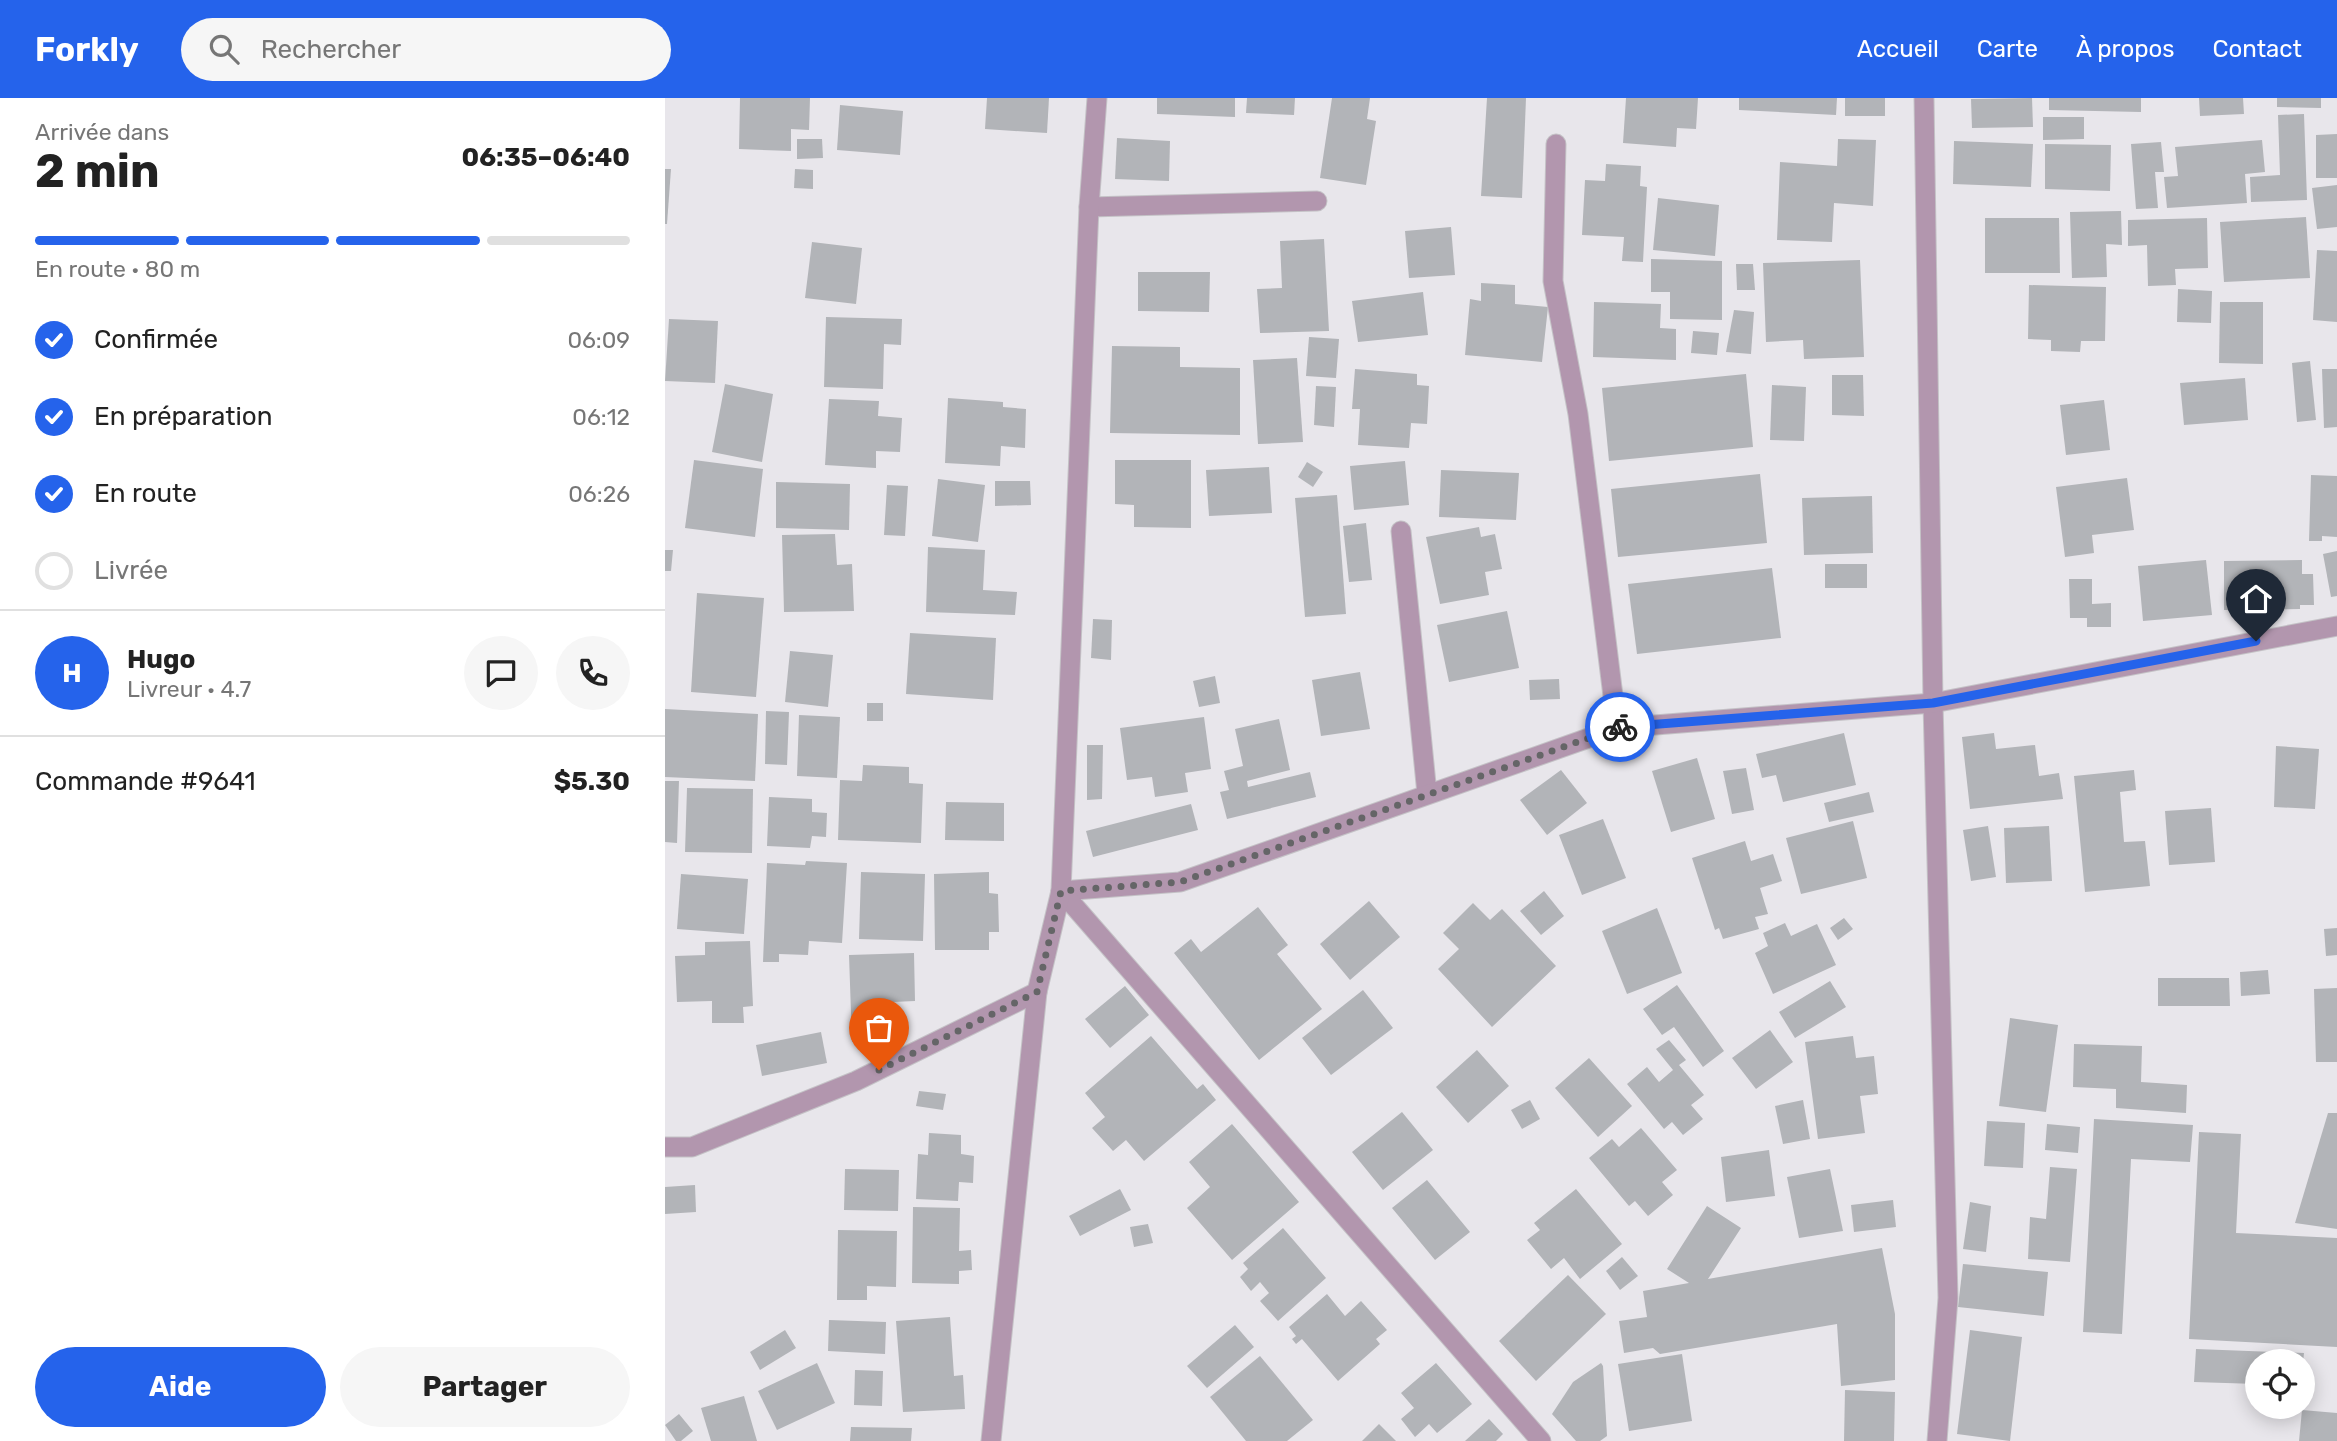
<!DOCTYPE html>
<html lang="fr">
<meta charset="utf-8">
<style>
body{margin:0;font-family:Rubik,sans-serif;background:#f6f6f6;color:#222;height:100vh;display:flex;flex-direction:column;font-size:26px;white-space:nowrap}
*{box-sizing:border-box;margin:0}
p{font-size:23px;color:#767676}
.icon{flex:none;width:38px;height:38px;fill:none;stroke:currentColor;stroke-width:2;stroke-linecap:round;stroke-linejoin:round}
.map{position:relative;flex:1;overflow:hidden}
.details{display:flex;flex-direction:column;background:#fff;width:665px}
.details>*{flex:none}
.tools{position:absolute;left:1580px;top:1251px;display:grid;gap:14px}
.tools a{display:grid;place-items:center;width:70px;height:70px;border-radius:50%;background:#fff;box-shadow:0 4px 18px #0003;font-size:35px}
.pin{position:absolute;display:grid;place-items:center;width:60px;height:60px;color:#fff;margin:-72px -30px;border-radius:50% 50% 50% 0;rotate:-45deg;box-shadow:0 0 7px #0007}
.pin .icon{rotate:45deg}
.courier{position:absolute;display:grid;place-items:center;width:70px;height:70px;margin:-35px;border:5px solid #2563eb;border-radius:50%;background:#fff;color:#222;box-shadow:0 2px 9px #0007}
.headline em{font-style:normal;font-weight:700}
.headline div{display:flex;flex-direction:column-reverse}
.headline{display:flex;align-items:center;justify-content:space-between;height:119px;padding:0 35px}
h1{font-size:46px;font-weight:700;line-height:52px}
.bar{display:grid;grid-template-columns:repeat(4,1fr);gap:10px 7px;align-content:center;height:84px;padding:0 35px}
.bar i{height:9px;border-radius:5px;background:#e0e0e0}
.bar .active{background:#2563eb}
.bar p{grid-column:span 4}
.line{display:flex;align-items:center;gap:18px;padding:0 35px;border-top:2px solid #e0e0e0}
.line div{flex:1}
.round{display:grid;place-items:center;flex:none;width:74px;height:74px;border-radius:37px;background:#f6f6f6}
ol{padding:0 35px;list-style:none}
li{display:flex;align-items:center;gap:21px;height:77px}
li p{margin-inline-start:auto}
li .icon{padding:7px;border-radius:50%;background:#2563eb;color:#fff;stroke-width:4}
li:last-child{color:#767676}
li i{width:38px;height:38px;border:4px solid #e0e0e0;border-radius:50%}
.primary-button{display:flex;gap:14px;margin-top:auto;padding:14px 35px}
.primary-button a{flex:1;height:80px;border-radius:42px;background:#2563eb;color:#fff;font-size:28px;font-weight:700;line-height:80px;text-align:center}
.primary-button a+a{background:#f6f6f6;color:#222}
header{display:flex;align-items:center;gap:42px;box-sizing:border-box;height:98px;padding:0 35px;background:#2563eb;color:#fff}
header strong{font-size:33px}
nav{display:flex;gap:38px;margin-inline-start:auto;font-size:24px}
.search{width:490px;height:63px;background:#f6f6f6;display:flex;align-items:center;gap:18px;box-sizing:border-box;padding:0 24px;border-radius:38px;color:#767676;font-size:26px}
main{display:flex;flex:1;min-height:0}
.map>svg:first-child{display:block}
.building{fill:#b2b4b8}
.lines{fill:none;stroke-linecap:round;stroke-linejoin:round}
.minor-casing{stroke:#c4c2c6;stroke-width:21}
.minor{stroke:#b296ae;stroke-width:19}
.done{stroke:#656567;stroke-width:7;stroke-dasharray:0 12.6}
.route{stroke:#2563eb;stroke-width:9}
</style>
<header>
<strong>Forkly</strong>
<div class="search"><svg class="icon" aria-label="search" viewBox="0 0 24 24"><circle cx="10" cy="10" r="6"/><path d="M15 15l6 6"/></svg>Rechercher</div>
<nav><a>Accueil</a><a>Carte</a><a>À propos</a><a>Contact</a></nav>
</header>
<main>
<section class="details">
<div class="headline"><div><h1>2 min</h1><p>Arrivée dans</p></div><em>06:35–06:40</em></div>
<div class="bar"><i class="active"></i><i class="active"></i><i class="active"></i><i></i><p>En route · 80 m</p></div>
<ol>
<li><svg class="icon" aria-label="check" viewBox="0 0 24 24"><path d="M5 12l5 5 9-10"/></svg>Confirmée<p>06:09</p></li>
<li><svg class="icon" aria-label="check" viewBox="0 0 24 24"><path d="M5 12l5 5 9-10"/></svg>En préparation<p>06:12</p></li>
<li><svg class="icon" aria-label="check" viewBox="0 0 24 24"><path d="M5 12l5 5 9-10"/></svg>En route<p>06:26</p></li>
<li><i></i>Livrée</li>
</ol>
<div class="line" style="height:126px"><b class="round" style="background:#2563eb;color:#fff">H</b><div><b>Hugo</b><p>Livreur · 4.7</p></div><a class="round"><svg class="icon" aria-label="chat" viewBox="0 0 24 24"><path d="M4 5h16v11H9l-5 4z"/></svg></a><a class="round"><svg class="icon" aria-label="phone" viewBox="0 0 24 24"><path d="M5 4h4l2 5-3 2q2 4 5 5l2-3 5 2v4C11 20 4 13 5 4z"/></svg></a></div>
<div class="line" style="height:91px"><div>Commande #9641</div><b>$5.30</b></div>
<div class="primary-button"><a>Aide</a><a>Partager</a></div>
</section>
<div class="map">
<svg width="1672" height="1343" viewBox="0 0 1672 1343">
<rect width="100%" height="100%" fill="#e8e6eb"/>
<g class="building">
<polygon points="75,0 145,0 144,32 126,31 126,53 74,51"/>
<polygon points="322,0 384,0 382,35 320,31"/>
<polygon points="492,0 570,0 570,19 492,16"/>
<polygon points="582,0 630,0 629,17 581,15"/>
<polygon points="667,0 705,0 702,21 711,23 701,87 655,80"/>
<polygon points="822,0 861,0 857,100 816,98"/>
<polygon points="961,0 1033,0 1031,31 1012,30 1011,49 958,45"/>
<polygon points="1074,0 1172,0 1171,17 1074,12"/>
<rect x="1180" y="0" width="40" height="18"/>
<polygon points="1367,0 1368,29 1307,30 1306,1"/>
<polygon points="1384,0 1476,0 1476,14 1384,12"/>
<polygon points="1534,0 1578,0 1579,16 1535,18"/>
<polygon points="1612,0 1656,0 1656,10 1612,9"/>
<polygon points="175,7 238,13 235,57 172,52"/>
<polygon points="1639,16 1642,102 1586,104 1585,79 1615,77 1613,17"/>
<polygon points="1378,19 1419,19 1419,41 1378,42"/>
<polygon points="1672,36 1672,80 1651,80 1651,37"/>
<polygon points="452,40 505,43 504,83 450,81"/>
<polygon points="132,41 157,41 158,60 132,61"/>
<polygon points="1173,41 1211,42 1208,108 1169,105 1167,144 1112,142 1115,64 1172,68"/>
<polygon points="1597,42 1600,74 1580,76 1582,105 1502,110 1499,79 1513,78 1510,49"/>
<polygon points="1289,43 1368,46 1366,89 1288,86"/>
<polygon points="1496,44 1499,74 1490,74 1493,110 1471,111 1466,46"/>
<polygon points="1380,46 1446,47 1445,93 1380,91"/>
<polygon points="941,66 976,68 975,88 982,89 978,164 957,163 959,139 917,137 920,82 940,83"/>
<polygon points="0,71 6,71 2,126 0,126"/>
<polygon points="130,71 148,72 148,91 129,90"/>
<polygon points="1672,87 1672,129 1652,131 1647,90"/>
<polygon points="993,100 1054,107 1050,158 988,152"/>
<polygon points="1456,113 1457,147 1441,146 1442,179 1407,180 1405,114"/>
<polygon points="1641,119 1645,180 1559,184 1555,124"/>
<polygon points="1320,120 1394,120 1395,175 1320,175"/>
<polygon points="1542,120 1543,170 1510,171 1511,187 1483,188 1482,147 1463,148 1463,122"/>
<polygon points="786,129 790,177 744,180 740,133"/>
<polygon points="659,141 664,233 595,235 592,191 617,190 615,143"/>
<polygon points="147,144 197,150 191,206 140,200"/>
<polygon points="1652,152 1672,153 1672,224 1648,222"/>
<polygon points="986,161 1057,163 1057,222 1005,221 1005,194 986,194"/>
<polygon points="1195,162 1199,259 1139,261 1138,242 1101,244 1098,165"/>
<polygon points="1071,166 1088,166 1090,192 1072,192"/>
<polygon points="473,174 545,174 544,214 473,213"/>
<polygon points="816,185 850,187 850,206 883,209 877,264 800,257 805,201 816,203"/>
<polygon points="1364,187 1441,189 1440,243 1416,243 1415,254 1386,253 1386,242 1363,241"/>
<polygon points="1513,191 1547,193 1546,225 1512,224"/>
<polygon points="758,194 763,237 693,244 687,203"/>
<polygon points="929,204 996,206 995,230 1011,231 1011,262 928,259"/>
<polygon points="1555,204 1598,204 1598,266 1554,265"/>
<polygon points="1069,212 1089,214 1086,256 1061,254"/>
<polygon points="161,219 237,221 236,247 219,246 218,291 159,289"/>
<polygon points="4,221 53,223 50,285 0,283"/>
<polygon points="1028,233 1054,235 1052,257 1026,255"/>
<polygon points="644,239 674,241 671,280 641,278"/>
<polygon points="447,248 515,249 515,269 575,270 575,337 445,335"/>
<polygon points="632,260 638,344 593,346 588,262"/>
<polygon points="1645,263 1651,322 1632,324 1627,265"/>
<polygon points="690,271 752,276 752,287 764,288 762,326 746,325 744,350 693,347 695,311 687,311"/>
<polygon points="1657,271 1672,271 1672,329 1659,330"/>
<polygon points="1081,276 1088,349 944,363 937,290"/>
<polygon points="1167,277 1198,277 1199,318 1167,317"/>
<polygon points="1580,280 1583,322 1519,327 1515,285"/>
<polygon points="60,286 108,296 97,364 47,354"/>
<polygon points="1107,287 1141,289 1139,343 1105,342"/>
<polygon points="651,288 671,289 669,329 649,327"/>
<polygon points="283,300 338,304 338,309 361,311 360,350 336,348 335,368 280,365"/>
<polygon points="164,301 214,303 213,318 237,320 235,354 211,353 211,370 160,367"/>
<polygon points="1439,302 1445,352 1401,357 1395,307"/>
<polygon points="29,362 98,371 90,439 20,430"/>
<polygon points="450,362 526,362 526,430 469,429 469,407 450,406"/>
<polygon points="740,363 744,407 689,412 685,368"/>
<polygon points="642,364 658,374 648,389 633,379"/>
<polygon points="604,369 607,415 544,418 541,372"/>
<polygon points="776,372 854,375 851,422 774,419"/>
<polygon points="1095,376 1102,445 953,459 946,391"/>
<polygon points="1646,377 1672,378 1672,439 1657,438 1657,443 1644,443"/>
<polygon points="1462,380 1469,432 1427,437 1429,455 1400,459 1391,389"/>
<polygon points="273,381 320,387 313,444 267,438"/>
<polygon points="330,383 365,383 366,407 330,408"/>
<polygon points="111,384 185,386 184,432 111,430"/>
<polygon points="222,387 243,388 240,438 219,437"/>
<polygon points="672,397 681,516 640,519 630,400"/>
<polygon points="1207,398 1208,455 1139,457 1137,400"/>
<polygon points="701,425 707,482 684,484 678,428"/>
<polygon points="814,429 816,439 830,436 837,471 820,474 824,497 775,506 761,439"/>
<polygon points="170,436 172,467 187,466 189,513 119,514 117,437"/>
<polygon points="263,449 320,452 318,492 352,494 350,517 261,514"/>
<polygon points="0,452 8,452 6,473 0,473"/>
<polygon points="1672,453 1672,498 1666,499 1658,456"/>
<polygon points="1541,462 1547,517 1478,523 1473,468"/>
<polygon points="1637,462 1637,476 1648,476 1649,507 1635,507 1635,511 1559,512 1559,463"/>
<rect x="1160" y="466" width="42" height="24"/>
<polygon points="1107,470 1116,540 972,556 963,486"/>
<polygon points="1404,481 1427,481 1427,506 1446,505 1446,529 1422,529 1422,520 1405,520"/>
<polygon points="32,495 99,500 91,599 26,594"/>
<polygon points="842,513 854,570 784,584 772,527"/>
<polygon points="428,521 447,522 446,562 426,560"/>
<polygon points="245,535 331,540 328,602 241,596"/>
<polygon points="125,553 168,557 163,609 120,604"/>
<polygon points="695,574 705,631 656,638 647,582"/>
<polygon points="550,578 555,605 534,609 528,583"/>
<polygon points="894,581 895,601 865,602 864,582"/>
<rect x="202" y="605" width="16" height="18"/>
<polygon points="0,611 93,616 90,683 0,679"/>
<polygon points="101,613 124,614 122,667 100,666"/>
<polygon points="134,617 175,619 172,680 132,678"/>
<polygon points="539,619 546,671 520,675 523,694 490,699 487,679 462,682 455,630"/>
<polygon points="614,621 625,672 582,683 583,689 645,674 651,699 562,721 555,694 564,692 559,673 578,668 570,631"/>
<polygon points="1179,635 1191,687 1118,704 1111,677 1097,680 1091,656"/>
<polygon points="1329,635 1331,651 1370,647 1374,678 1394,675 1398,701 1305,711 1297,639"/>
<polygon points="422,647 438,647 437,701 422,702"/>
<polygon points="1611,648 1654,651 1650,711 1609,709"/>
<polygon points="1032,660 1050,721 1006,734 987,673"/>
<polygon points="198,667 244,669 244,685 258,686 256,745 173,742 175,682 197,683"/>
<polygon points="1081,670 1089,712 1067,716 1058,673"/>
<polygon points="896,672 922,705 882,737 855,702"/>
<polygon points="1469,672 1471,692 1455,694 1459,744 1480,743 1485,788 1420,794 1409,678"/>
<polygon points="0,683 14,683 12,745 0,744"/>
<polygon points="22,690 88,691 87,755 20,754"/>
<polygon points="1204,694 1209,714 1164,724 1159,705"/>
<polygon points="104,699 147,701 147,714 162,715 161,739 147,738 145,750 102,748"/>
<polygon points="281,704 339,705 339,743 280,742"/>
<polygon points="526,706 533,732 428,759 421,733"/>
<polygon points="1546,710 1550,764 1504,767 1500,713"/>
<polygon points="938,721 961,780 917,797 894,737"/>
<polygon points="1188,723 1202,780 1136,796 1121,740"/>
<polygon points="1323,728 1331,779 1306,783 1298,732"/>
<polygon points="1384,728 1387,783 1341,785 1339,730"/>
<polygon points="1080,743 1086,763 1108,756 1117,783 1095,790 1103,816 1090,819 1094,831 1058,841 1054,830 1050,832 1027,760"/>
<polygon points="141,763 182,765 177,845 144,843 143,857 114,856 114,864 98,864 102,765 140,767"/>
<polygon points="196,774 260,776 258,843 194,841"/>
<polygon points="324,774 324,795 333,796 334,834 324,834 324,852 270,852 269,776"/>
<polygon points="16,776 83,781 79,836 12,831"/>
<polygon points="879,793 899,818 876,837 855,813"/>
<polygon points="704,803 735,839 685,882 655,846"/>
<polygon points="808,805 825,822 837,811 891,868 827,929 773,871 794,851 778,835"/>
<polygon points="593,809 623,847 612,856 657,911 594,962 509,855 526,841 536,854"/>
<polygon points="992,810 1017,875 962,896 937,833"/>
<polygon points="1179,820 1188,831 1173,842 1165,830"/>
<polygon points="1120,825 1126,838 1152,826 1171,867 1108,896 1090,855 1103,848 1098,835"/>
<polygon points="1672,830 1672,857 1661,858 1659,831"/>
<polygon points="85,843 88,908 78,909 79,925 47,925 47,903 12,904 10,858 40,857 40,844"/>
<polygon points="249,855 250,903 228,904 228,918 209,920 210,944 187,944 184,857"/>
<polygon points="1603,872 1605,896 1576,898 1575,874"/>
<polygon points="1493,880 1564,880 1565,908 1493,908"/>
<polygon points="1165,883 1181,909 1130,940 1114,914"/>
<polygon points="1012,887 1059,953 1038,969 1009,929 997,937 978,911"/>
<polygon points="460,888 484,917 445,950 420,921"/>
<polygon points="1672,890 1672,964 1651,964 1649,891"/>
<polygon points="698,892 728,930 666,977 637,940"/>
<polygon points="1345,920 1393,927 1381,1014 1334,1008"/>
<polygon points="1105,932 1128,964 1091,991 1067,960"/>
<polygon points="156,934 162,965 97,978 91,947"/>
<polygon points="486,938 532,991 538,986 551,1002 479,1063 461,1042 448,1053 427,1030 440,1019 420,995"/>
<polygon points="1188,938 1191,960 1209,958 1213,996 1195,998 1200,1035 1153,1041 1140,944"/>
<polygon points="1004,942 1021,962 1014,967 1039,997 1026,1007 1038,1021 1018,1037 1007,1024 999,1031 962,986 982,969 994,984 1008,972 991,951"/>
<polygon points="1409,946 1477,948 1476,984 1522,987 1521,1015 1451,1010 1451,991 1408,989"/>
<polygon points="812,952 844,988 803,1025 771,989"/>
<polygon points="924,960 967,1008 933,1039 890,990"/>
<polygon points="254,993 281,996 278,1012 251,1008"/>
<polygon points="865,1002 875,1021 857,1031 846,1012"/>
<polygon points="1138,1002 1145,1041 1118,1046 1110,1008"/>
<polygon points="737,1014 768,1052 718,1092 687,1054"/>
<polygon points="1663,1015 1672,1015 1672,1131 1630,1125"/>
<polygon points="1429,1021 1528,1027 1525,1064 1466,1061 1457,1236 1418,1234"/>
<polygon points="1322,1023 1360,1025 1358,1070 1319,1068"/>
<polygon points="567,1026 634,1104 567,1162 522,1110 545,1089 524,1064"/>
<polygon points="1382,1026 1415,1029 1413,1055 1380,1052"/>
<polygon points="976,1030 1012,1072 997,1084 1008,1097 983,1118 970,1103 964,1108 924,1060 947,1041 954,1049"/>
<polygon points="1534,1034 1576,1036 1571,1135 1672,1140 1672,1249 1524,1241"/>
<polygon points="264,1035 296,1037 296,1056 309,1058 308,1085 294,1084 293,1103 251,1101 253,1056 263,1057"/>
<polygon points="1104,1052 1110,1098 1061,1104 1056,1059"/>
<polygon points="1385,1069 1412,1071 1405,1164 1363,1161 1365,1119 1381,1121"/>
<polygon points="180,1071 234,1072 233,1113 179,1112"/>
<polygon points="1165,1071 1178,1133 1134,1140 1122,1079"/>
<polygon points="762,1082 805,1134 770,1162 727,1110"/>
<polygon points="30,1087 31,1114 0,1116 0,1089"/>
<polygon points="455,1091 466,1112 415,1138 404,1118"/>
<polygon points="911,1091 957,1146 915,1181 899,1160 886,1171 862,1142 875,1132 869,1125"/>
<polygon points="1228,1102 1231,1129 1189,1134 1186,1107"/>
<polygon points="1305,1104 1326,1108 1321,1154 1298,1151"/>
<polygon points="1042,1108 1076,1130 1043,1181 1217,1150 1230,1216 1230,1282 1176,1288 1172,1226 995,1256 988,1250 959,1255 954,1223 982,1219 978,1193 1024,1185 1002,1171"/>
<polygon points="248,1109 295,1110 294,1153 306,1152 307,1172 294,1173 294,1186 247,1185"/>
<polygon points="483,1126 488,1145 469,1149 465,1129"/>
<polygon points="618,1130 661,1180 613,1223 595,1203 604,1195 595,1184 586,1193 575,1179 583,1171 578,1165"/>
<polygon points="173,1132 232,1133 231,1189 202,1188 202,1202 172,1202"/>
<polygon points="957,1159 973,1178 955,1192 941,1173"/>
<polygon points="1298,1166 1383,1174 1379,1218 1293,1209"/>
<polygon points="903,1177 941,1216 871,1283 834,1243"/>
<polygon points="662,1196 680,1218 696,1203 722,1232 711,1241 715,1246 673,1283 637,1241 631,1246 627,1241 631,1238 624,1229"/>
<polygon points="285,1219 289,1278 298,1277 300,1311 238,1314 231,1223"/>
<polygon points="164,1222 221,1224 220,1256 163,1253"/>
<polygon points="570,1227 589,1249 542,1290 522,1268"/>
<polygon points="120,1232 131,1250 95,1272 85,1254"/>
<polygon points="1305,1232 1357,1239 1345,1343 1292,1336"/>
<polygon points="1531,1251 1639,1255 1638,1264 1592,1264 1592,1286 1529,1284"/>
<polygon points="1017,1256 1027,1323 964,1333 953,1266"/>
<polygon points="595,1258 648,1322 622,1343 581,1343 545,1299"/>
<polygon points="152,1265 170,1305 112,1332 93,1293"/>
<polygon points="771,1265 807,1306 772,1335 764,1326 750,1339 736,1321 749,1310 736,1295"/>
<polygon points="936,1265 938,1268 942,1338 935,1343 911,1343 887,1316 908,1284"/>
<polygon points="190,1272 218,1273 217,1308 189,1307"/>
<polygon points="1180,1292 1230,1294 1229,1343 1179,1343"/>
<polygon points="79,1298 92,1343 46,1343 36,1310"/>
<polygon points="1637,1312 1672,1315 1672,1343 1634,1343"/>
<polygon points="14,1316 28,1333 16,1343 11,1343 0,1327"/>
<polygon points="824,1321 838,1336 831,1343 800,1343"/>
<polygon points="714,1326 731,1343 697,1343"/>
<polygon points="186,1329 247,1330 246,1343 185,1343"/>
</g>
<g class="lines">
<defs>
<g id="minor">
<polyline points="1259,0 1268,605 1283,1200 1272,1343"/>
<polyline points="891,46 888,183 913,316 952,630"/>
<polyline points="424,109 652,103"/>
<polyline points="736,433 762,696"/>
<polyline points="396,793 515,784 952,630 1268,605 1672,528"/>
<polyline points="396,793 876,1343"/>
<polyline points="0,1049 27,1049 191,983 372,894"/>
<polyline points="326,1343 372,894 396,793 424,109 432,0"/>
</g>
</defs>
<use href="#minor" class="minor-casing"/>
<use href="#minor" class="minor"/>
</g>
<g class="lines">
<polyline class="done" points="214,972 372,894 396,793 515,784 955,629"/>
<polyline class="route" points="955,629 1268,605 1591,543"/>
</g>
</svg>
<div class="tools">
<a><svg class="icon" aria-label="locate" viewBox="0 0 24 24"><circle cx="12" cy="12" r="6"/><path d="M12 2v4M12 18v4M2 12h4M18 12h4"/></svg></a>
</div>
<div class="pin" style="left:214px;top:972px;background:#ea580c"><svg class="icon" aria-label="bag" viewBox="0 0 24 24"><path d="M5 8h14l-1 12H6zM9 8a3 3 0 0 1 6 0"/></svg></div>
<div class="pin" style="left:1591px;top:543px;background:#1f2937"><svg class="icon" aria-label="home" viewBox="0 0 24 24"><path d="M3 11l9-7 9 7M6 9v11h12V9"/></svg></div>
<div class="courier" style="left:955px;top:629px"><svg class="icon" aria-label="bike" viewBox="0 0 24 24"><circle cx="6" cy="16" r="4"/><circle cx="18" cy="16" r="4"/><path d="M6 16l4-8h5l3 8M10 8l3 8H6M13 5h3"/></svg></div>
</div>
</main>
